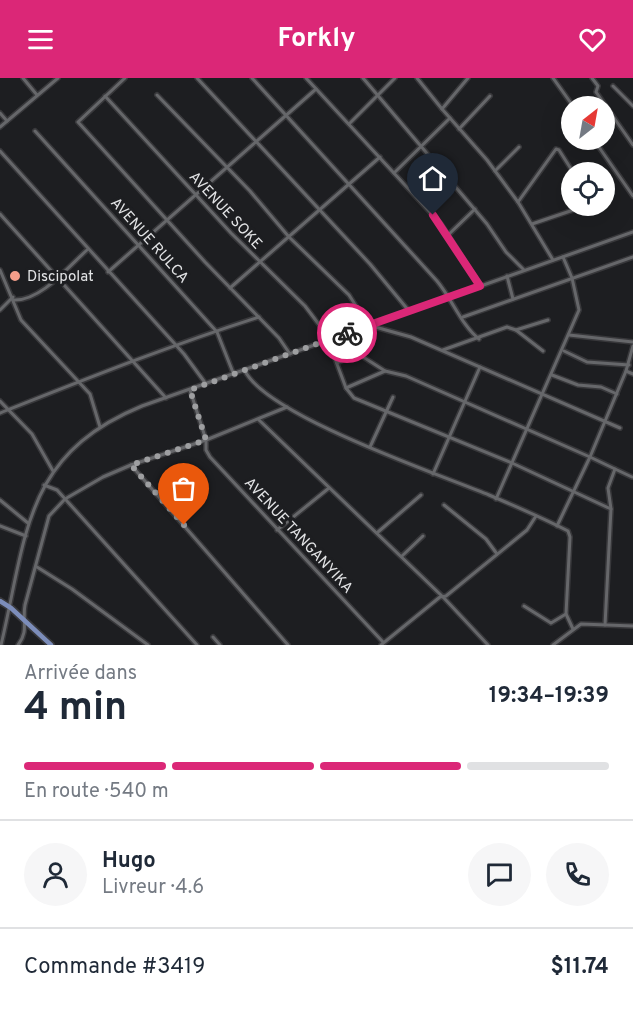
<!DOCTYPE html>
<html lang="fr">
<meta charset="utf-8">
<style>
body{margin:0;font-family:Overpass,sans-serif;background:#f6f6f7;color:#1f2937;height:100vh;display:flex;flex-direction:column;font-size:22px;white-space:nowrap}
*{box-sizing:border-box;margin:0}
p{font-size:20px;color:#747a83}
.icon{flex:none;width:33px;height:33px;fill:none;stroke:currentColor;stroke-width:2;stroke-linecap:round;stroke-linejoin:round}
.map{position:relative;height:567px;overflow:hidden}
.side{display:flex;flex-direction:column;background:#fff;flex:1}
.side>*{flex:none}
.needle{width:39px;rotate:31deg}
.fabs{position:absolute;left:561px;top:18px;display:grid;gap:12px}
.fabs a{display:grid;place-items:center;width:54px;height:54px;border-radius:50%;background:#fff;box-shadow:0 6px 24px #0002;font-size:30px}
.pin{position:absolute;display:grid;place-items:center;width:51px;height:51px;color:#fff;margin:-62px -26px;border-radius:50% 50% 50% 0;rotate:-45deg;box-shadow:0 0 6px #0007}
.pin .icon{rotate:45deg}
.courier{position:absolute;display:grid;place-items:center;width:60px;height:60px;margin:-30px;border:4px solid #db2777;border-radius:50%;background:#fff;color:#222;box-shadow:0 2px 8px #0007}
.headline em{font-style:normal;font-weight:700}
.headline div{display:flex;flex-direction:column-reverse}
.headline{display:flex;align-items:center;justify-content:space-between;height:102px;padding:0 24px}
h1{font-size:39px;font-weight:700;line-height:45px}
.bar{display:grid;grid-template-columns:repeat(4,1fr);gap:9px 6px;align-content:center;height:72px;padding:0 24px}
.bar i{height:8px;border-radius:4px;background:#e0e1e3}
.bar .selected{background:#db2777}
.bar p{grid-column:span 4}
.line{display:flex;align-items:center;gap:15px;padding:0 24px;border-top:2px solid #e0e1e3}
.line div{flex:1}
.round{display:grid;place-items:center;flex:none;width:63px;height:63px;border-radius:32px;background:#f6f6f7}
header{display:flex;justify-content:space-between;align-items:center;height:78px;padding:0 24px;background:#db2777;color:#fff;font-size:27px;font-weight:700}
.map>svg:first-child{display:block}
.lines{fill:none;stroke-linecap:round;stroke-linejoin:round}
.minor-casing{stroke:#38383b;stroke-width:6}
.major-casing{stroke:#38383b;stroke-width:8}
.minor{stroke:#66676a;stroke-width:3}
.major{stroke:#7c8dba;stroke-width:4.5}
.done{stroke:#9e9fa1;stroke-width:6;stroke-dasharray:0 10.8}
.route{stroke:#db2777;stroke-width:8}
.poi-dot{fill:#f49e8a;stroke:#1d1e21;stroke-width:2}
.labels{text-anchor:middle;stroke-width:6;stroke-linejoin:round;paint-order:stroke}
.street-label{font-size:15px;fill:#e3e4e6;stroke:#1d1e21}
.poi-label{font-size:15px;fill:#e3e4e6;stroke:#1d1e21;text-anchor:start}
</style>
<header><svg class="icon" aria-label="menu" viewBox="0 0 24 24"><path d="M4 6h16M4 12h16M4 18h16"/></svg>Forkly<svg class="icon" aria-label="heart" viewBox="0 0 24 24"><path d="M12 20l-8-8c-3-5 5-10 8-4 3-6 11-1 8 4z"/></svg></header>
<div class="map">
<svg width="633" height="567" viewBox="0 0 633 567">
<rect width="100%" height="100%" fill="#1d1e21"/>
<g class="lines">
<defs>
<g id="minor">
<polyline points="23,0 37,17"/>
<polyline points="125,0 78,44 205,184 279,260 290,276"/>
<polyline points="197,0 370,186 409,233"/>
<path d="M252,0L437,203C452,221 462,248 479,261"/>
<polyline points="306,0 441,146 480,207"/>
<polyline points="363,0 487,146 506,174 524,192"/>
<polyline points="417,0 442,31"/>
<polyline points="468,0 442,31 487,82 518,124 553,182"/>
<polyline points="553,0 573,28"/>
<polyline points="592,0 598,8 596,14 633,67"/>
<polyline points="613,8 633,28"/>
<polyline points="157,17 250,113 289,159 349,217 368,247 411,259 620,350"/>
<polyline points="105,18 231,155 305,228 330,261 334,278"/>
<polyline points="0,35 7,43"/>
<polyline points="349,46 395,0"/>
<polyline points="0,49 58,0"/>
<polyline points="459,51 490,18"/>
<polyline points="35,53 217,254 234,297"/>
<polyline points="594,62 633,118"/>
<polyline points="0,73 184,276 206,306"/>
<polyline points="495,93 519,69"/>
<polyline points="394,95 450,40"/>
<polyline points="518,124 556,71 559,72 573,94"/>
<polyline points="0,136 166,320"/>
<polyline points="532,146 585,128"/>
<polyline points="448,157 475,131"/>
<polyline points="0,192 21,242 90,316 100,349"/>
<polyline points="108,194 316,11"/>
<polyline points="507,198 513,221"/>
<polyline points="230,210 380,79"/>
<path d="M14,222C41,223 68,189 87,172"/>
<polyline points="0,232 13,219"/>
<polyline points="463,239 633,179"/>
<polyline points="516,252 548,242"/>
<polyline points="348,255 350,272"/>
<polyline points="569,257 633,264"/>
<polyline points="332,264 357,275 385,293 406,298 590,379 557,448"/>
<polyline points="321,265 334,278 346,310 354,320 512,385 611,431"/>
<polyline points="443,272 507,249 516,252 543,273"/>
<polyline points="564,273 587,284 629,287"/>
<polyline points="337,285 356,275"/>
<path d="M245,293C268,338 438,396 489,417C515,428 543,440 568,453L570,459L566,536L573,551"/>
<polyline points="626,293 633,296"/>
<polyline points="552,297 578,307 601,309 617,316"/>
<polyline points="346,310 385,293"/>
<polyline points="190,312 206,362 206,372 210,379 383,564"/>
<polyline points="0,323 32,356 53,393"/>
<path d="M0,335C86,301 171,267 259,239"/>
<polyline points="259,342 443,519"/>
<polyline points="370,369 393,319"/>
<polyline points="131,387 288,567"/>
<polyline points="615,391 632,399"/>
<polyline points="433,396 480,289"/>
<polyline points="44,407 57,412 197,567"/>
<polyline points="496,421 579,232 572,200 563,179"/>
<polyline points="0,422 28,445"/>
<polyline points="444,427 486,461 497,476"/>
<polyline points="0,448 26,458"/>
<polyline points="277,452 329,410"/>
<polyline points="378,454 421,417"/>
<polyline points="402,478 423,458"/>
<polyline points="37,489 72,511 148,567"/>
<polyline points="444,520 488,567"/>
<polyline points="524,528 551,545 566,536"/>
<polyline points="605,547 611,431 608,410 615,391 590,379 626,293 633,268"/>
<polyline points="213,559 220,567"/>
<path d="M1,567C27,458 23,377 142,328L633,154"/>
<path d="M18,567C29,553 22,543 25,527L49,438L65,421L103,399L131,387L206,362L287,329"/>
<polyline points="381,567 440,519 446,518 527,452 536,438"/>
<polyline points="553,567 581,546 633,548"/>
</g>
<polyline id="major" points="0,523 11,530 51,567"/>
</defs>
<use href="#minor" class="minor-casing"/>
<use href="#major" class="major-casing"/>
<use href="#minor" class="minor"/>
<use href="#major" class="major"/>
</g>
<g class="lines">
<polyline class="done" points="184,447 131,387 206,362 190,312 347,255"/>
<polyline class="route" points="347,255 480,208 433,137"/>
</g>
<circle class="poi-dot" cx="15" cy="198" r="6"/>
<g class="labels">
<g class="street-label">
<text transform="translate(226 132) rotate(47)" y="5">AVENUE SOKE</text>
<text transform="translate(150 162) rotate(48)" y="5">AVENUE RULCA</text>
<text transform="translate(299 457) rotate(47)" y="5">AVENUE TANGANYIKA</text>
</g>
<g class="poi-label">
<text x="27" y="203">Discipolat</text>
</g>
</g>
</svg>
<div class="fabs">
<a><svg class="needle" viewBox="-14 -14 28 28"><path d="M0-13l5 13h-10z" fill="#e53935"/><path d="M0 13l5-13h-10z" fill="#747a83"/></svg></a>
<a><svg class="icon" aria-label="locate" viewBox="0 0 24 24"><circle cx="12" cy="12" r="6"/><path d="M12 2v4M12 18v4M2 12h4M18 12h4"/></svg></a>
</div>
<div class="pin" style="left:184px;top:447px;background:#ea580c"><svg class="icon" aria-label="bag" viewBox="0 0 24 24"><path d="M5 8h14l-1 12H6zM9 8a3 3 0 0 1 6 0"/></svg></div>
<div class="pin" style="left:433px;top:137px;background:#1f2937"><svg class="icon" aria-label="home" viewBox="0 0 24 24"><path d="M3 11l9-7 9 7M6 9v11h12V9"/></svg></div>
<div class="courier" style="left:347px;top:255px"><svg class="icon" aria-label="bike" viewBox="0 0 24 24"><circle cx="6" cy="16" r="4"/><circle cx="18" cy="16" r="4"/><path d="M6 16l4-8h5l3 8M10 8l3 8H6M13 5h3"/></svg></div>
</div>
<section class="side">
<div class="headline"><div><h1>4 min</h1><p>Arrivée dans</p></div><em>19:34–19:39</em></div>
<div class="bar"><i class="selected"></i><i class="selected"></i><i class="selected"></i><i></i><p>En route · 540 m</p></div>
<div class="line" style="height:108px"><a class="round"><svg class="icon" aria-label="person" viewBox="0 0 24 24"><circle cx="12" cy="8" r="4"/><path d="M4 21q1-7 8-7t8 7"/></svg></a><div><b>Hugo</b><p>Livreur · 4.6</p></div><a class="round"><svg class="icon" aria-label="chat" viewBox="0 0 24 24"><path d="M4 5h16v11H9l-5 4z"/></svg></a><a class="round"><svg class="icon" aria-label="phone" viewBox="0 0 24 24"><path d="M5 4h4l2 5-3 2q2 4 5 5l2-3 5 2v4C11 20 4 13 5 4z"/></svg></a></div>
<div class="line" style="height:78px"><div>Commande #3419</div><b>$11.74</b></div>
</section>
